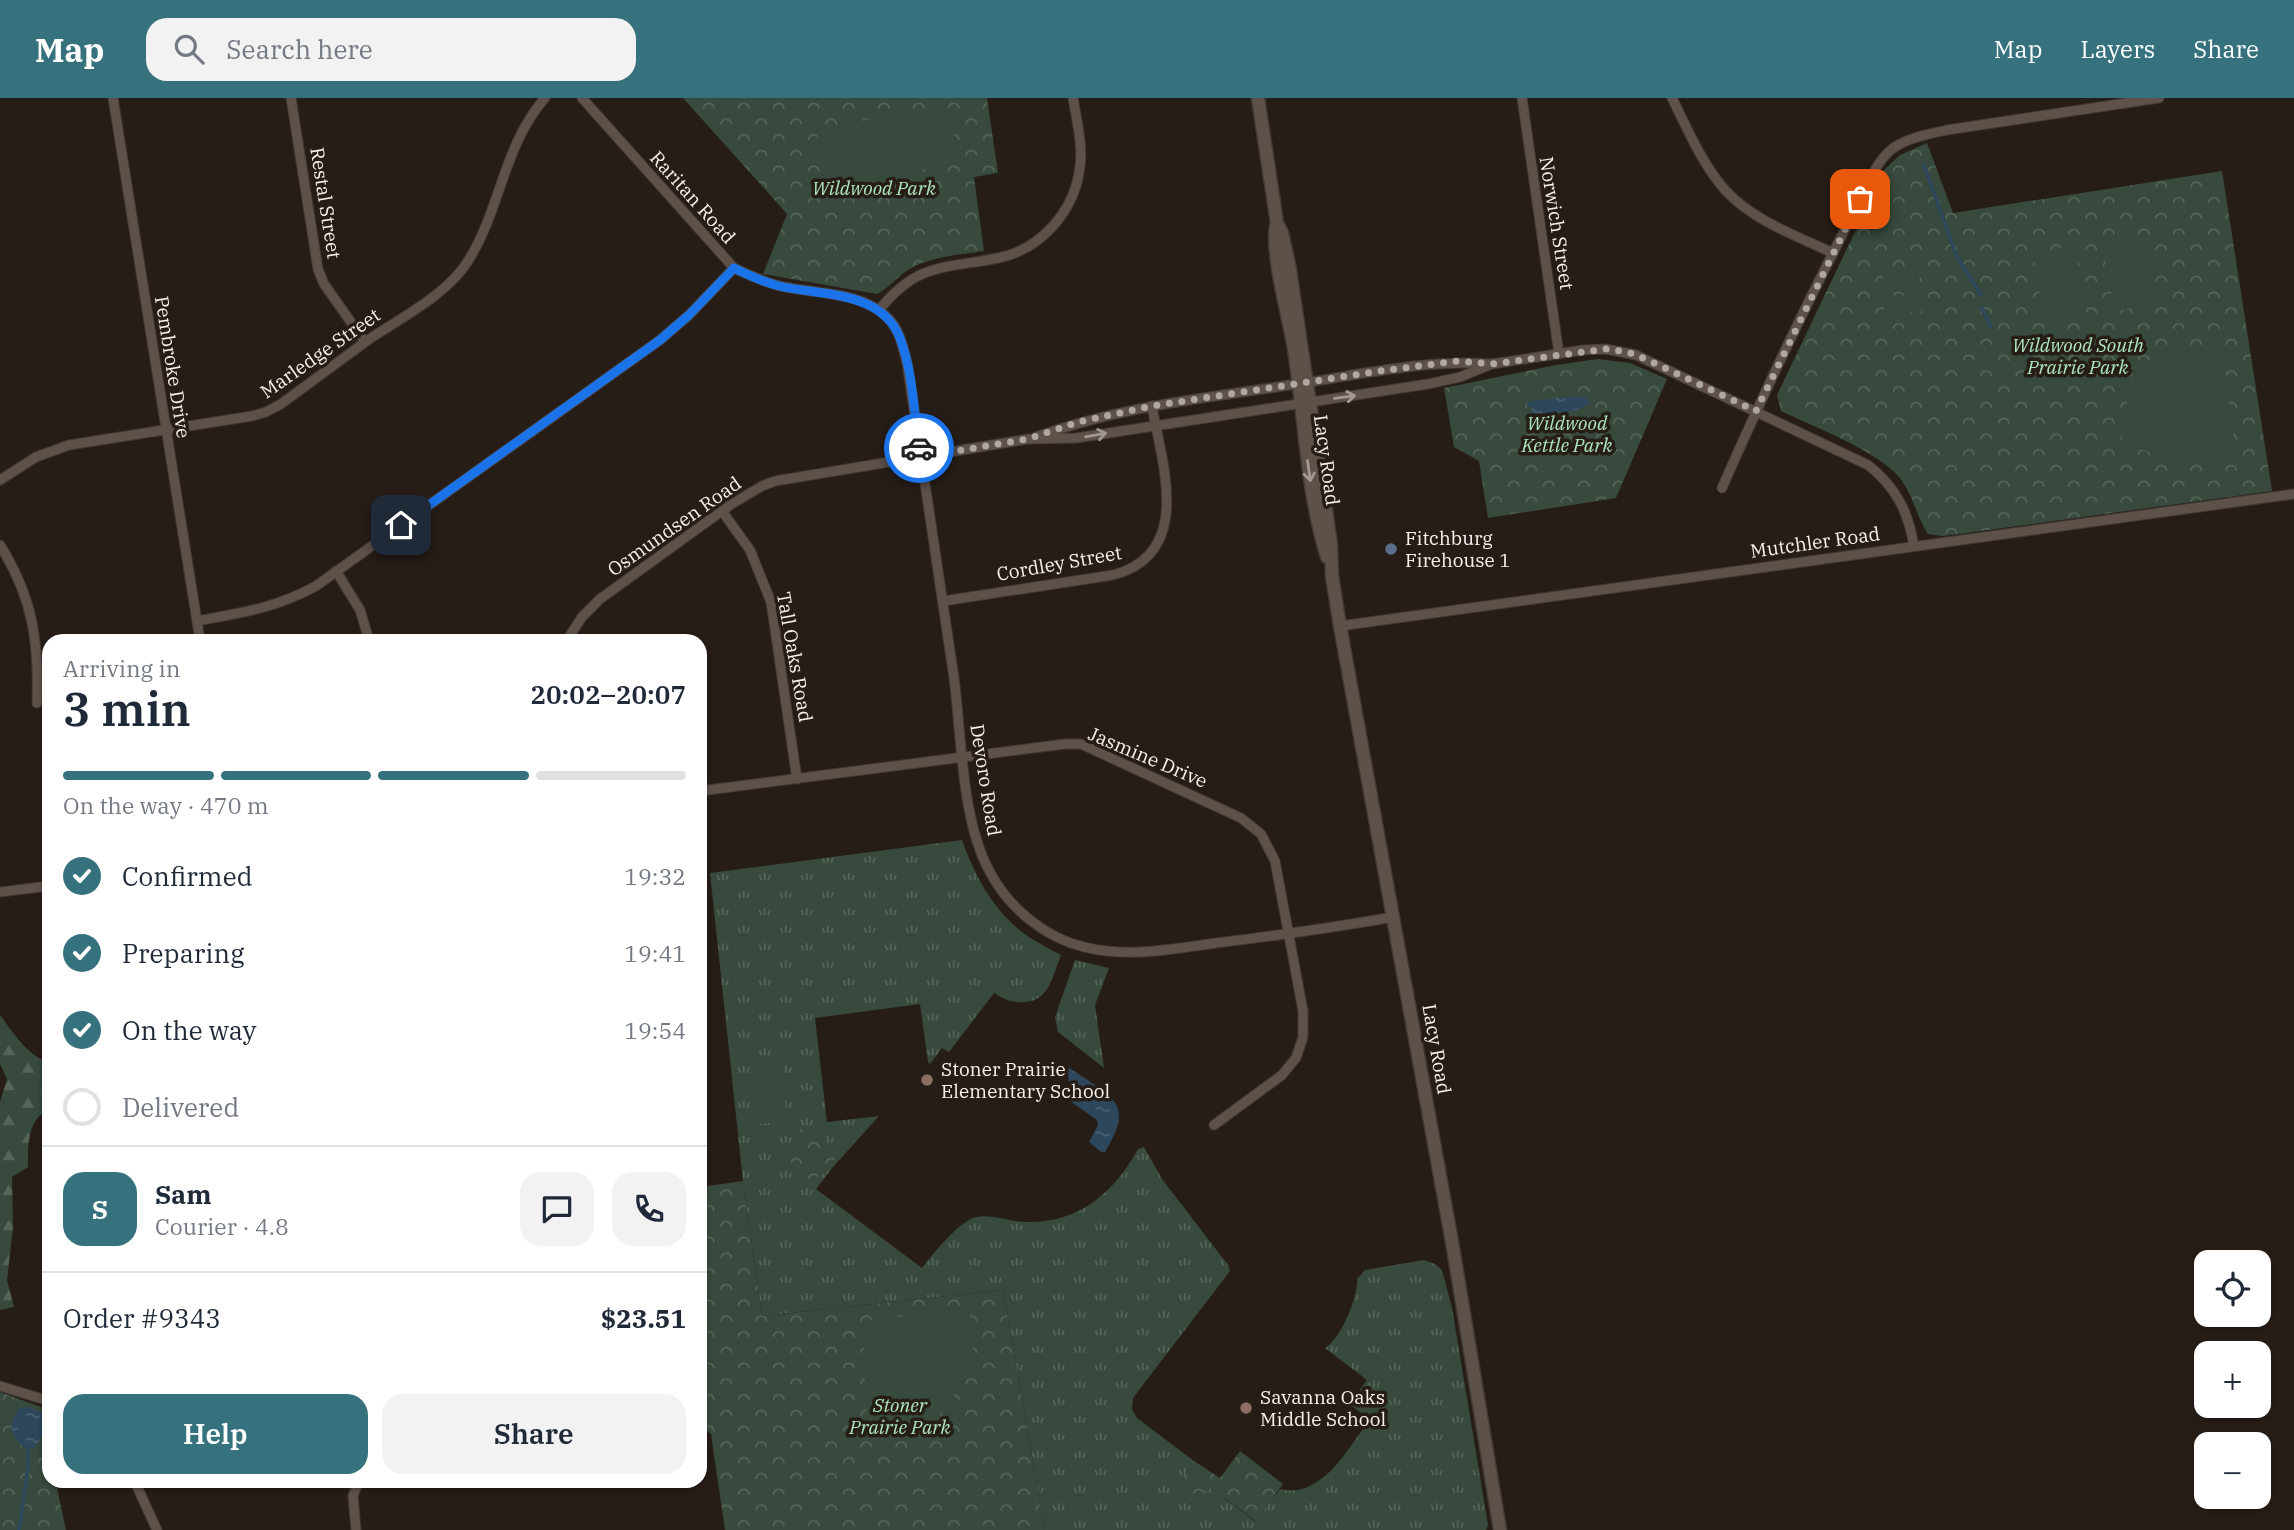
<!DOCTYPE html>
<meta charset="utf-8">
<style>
body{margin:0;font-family:"IBM Plex Serif",serif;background:#f2f2f3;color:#1f2937;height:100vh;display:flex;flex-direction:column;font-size:26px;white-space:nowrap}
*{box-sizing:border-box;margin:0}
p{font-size:23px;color:#747a83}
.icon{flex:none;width:38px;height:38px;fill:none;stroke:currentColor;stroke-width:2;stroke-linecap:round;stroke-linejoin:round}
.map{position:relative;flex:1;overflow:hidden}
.sheet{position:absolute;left:42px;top:536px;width:665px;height:854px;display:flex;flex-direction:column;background:#fff;border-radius:21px;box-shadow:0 2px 5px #0004}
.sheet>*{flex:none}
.tools{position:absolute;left:2194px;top:1152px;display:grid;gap:14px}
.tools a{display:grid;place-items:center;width:77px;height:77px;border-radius:14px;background:#fff;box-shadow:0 2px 5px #0004;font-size:35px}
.pin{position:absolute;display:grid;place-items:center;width:60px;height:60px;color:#fff;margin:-30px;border-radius:14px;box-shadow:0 4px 10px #0006}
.courier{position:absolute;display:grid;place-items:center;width:70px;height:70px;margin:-35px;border:5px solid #1a73e8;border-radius:50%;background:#fff;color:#222;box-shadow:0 2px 9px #0007}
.headline em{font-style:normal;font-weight:600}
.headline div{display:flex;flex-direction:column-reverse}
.headline{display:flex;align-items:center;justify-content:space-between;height:119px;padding:0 21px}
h1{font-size:46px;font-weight:600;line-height:52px}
.bar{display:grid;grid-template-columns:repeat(4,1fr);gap:10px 7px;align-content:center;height:84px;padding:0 21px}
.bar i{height:9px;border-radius:5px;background:#e0e1e3}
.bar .current{background:#36727d}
.bar p{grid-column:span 4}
.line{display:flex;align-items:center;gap:18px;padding:0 21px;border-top:2px solid #e0e1e3}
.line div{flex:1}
.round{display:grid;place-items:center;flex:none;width:74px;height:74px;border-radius:21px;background:#f2f2f3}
ol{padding:0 21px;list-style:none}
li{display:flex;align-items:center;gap:21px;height:77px}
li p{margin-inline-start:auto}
li .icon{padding:7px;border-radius:50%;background:#36727d;color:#fff;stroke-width:4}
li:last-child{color:#747a83}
li i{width:38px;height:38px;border:4px solid #e0e1e3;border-radius:50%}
.action{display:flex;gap:14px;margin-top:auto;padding:14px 21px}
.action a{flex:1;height:80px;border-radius:21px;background:#36727d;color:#fff;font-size:28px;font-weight:600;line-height:80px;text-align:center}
.action a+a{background:#f2f2f3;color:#1f2937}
header{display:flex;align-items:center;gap:42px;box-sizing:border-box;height:98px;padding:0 35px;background:#36727d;color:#fff}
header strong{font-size:33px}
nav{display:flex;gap:38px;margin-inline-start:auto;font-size:24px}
.search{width:490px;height:63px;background:#f2f2f3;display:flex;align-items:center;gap:18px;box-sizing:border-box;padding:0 24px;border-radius:21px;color:#747a83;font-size:26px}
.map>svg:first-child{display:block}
.grass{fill:url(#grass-tufts)}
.forest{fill:url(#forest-firs)}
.park{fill:url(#park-crowns)}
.garden{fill:#374a3d}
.water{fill:url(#water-ripples)}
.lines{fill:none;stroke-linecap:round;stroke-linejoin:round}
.stream{stroke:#2d475c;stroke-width:3.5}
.street-casing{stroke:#423a36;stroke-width:11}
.secondary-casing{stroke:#423a36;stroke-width:15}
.street{stroke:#5d514a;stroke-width:9}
.secondary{stroke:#5d514a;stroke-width:12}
.oneway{stroke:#a39993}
.done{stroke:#afa7a2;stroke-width:7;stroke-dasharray:0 12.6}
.route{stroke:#1a73e8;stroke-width:9}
.service-dot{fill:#5c6f8a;stroke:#271d17;stroke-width:2.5}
.education-dot{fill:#8d6e63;stroke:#271d17;stroke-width:2.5}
.labels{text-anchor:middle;stroke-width:7;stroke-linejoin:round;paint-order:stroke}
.park-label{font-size:19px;font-style:italic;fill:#ade5be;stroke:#271d17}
.street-label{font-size:19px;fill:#f8f1ed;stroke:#271d17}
.poi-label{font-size:19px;fill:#f8f1ed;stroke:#271d17;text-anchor:start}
</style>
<header>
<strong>Map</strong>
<div class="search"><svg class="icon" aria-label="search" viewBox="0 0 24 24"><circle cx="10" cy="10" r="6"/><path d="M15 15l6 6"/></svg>Search here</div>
<nav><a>Map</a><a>Layers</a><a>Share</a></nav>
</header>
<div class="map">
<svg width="2294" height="1432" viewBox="0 0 2294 1432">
<defs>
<pattern id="grass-tufts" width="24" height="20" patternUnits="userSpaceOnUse" patternTransform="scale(1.75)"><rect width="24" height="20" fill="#374a3d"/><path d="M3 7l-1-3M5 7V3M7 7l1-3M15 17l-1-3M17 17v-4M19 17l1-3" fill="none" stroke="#556559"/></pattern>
<pattern id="forest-firs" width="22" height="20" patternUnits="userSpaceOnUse" patternTransform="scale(1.75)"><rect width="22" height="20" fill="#374a3d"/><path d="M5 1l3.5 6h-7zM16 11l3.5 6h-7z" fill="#556559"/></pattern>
<pattern id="park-crowns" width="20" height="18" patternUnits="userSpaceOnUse" patternTransform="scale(1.75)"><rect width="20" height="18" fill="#374a3d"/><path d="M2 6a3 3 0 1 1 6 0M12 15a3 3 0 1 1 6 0" fill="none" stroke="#556559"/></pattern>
<pattern id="water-ripples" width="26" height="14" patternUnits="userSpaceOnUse" patternTransform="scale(1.75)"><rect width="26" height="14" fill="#2d475c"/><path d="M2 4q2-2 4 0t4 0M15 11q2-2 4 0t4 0" fill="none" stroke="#4c6274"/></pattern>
</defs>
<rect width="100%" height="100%" fill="#271d17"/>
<g class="grass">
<path d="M962,742C975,778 992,810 1022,834C1034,843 1048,850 1061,857C1053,876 1050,902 1026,904C1012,905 1006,902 994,895L949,954L942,950L930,966L928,964L920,906L815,920L827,1024L879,1018L833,1069L816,1091L922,1170C933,1156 959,1123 976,1119C991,1116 1008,1123 1024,1124C1078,1126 1113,1096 1138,1051L1144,1049L1162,1081L1228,1167L1230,1173L1133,1300L1132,1311L1137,1320L1194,1363L1179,1385L1208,1388L1255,1423L1280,1391C1319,1401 1345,1356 1365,1328L1366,1323L1360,1314L1349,1306L1367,1282L1325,1250C1341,1240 1358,1200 1357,1181L1365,1172L1424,1162L1435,1166L1442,1172L1452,1210L1488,1427L1486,1432H1045L1003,1192L762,1218L743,1083L710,775Z"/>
<polygon points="1075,862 1109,870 1095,907 1104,970 1058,934 1055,919"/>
</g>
<path class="forest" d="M0,917C12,933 28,959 49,964V1011C27,1022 28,1047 28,1069L12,1079L13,1130L7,1182L14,1209L0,1212V1004L7,981L0,966Z"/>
<g class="park">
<path d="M683,0H987L998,75L974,79L984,153C959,157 931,158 908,172C897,179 889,190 877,196L763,176L787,116Z"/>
<path d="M1927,45L1953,115L2222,73L2272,393L1959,436L1943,438L1928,436C1916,418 1913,396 1899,379C1876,352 1814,329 1781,313L1777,297L1885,71L1900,57Z"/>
<polygon points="1598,261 1630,265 1667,281 1616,400 1488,420 1479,363 1454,349 1444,290 1556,267"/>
<path d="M802,1030L825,1034V1042L837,1057C834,1065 831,1069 824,1075C795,1098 776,1047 802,1030Z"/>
<polygon points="743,1083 762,1218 1003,1192 1045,1432 725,1432 711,1336 700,1328 700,1089"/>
<polygon points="0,1294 49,1312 49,1382 58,1383 56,1385 66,1432 0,1432"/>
<polygon points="1240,1353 1283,1386 1256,1423 1209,1389 1200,1400 1178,1385 1194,1363 1220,1380"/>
</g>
<g class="garden">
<polygon points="948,7 959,65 827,89 816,31"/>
<polygon points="2145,139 2156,206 2114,213 2103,146"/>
<polygon points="2075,148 2087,219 2045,226 2033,155"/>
<polygon points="1919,174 1920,191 1883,192 1883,175"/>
<polygon points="1920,197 1921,214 1884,215 1884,198"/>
<polygon points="2219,244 2224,265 2235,351 2225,361 2159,358 2122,343 2122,315 2142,275 2173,257"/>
<polygon points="781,958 787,1023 759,1026 752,961"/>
<polygon points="969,1211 974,1246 964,1283 941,1315 899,1329 867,1328 863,1229 869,1222"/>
</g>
<g class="water">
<path d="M1565,299H1586L1589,305C1574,319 1549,313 1531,316L1532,310L1527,307V304Z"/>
<path d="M1070,970C1110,999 1137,1003 1105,1054H1101L1089,1044L1098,1027L1097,1022L1070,1003L1068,972Z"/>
<path d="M29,1309L43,1315C48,1329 43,1339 34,1350H25C10,1338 7,1326 20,1310Z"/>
</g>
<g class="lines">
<g class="stream">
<polyline points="1924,67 1956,157 1981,197"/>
<polyline points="1982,210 1991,229"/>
<polyline points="19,1432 28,1371 28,1350"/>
</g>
<defs>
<g id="street">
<polyline points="113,0 200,542"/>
<polyline points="291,0 318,171 324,186 365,244"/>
<path d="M582,0L734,170C749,177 764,184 780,188C815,196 862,193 888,220C900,232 903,250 907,265C922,370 939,475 954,580C962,640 961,724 991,776C1010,811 1046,840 1084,849C1128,860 1172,851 1216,845C1275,838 1335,829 1394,819"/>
<polyline points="1522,0 1559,256"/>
<path d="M1672,0C1687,30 1703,68 1726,93C1754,123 1797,138 1833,155"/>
<path d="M879,212C918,164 943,171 998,160C1039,152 1072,116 1079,75C1084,51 1077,24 1073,0"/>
<path d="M1036,339C1120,308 1208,300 1296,286C1360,277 1426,261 1491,266"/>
<path d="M0,382L36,359L69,347L252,318L266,314L281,306C310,285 339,263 368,242C399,221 448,196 468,163C501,111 503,48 545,0"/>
<path d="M1722,390C1762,299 1805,208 1851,120C1861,100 1874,65 1892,51C1907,40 1928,36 1947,32L2159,0"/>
<polyline points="722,413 750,452 771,504 797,681"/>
<path d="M0,447C33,500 39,544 37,605"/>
<polyline points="336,473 360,512 369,542"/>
<path d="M943,503L1113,477C1194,456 1162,366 1152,308"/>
<path d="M197,523C241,515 276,510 316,488L660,242L689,217L734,170"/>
<polyline points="1340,528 2294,396"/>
<path d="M567,542L582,519L600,501L730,407L762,388L775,383L1028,341L1076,340L1428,286L1460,279L1492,266L1583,252L1606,251L1636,257L1868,367C1896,389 1908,413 1914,448"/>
<polyline points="700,693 1065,646 1081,646 1241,720 1261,736 1275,763 1303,913 1303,939 1296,960 1282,977 1214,1027"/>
<polyline points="0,794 49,788"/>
<polyline points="0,1288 49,1303"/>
<polyline points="134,1382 157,1432"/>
<polyline points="356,1432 353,1398 359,1382"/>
</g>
<g id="secondary">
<polyline points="1258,0 1277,125 1282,135 1289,166 1331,446 1332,478 1340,528 1452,1144 1500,1432"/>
<path d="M1276,128C1271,156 1289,220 1294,251C1305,321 1306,391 1327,459"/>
</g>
</defs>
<use href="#street" class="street-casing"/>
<use href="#secondary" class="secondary-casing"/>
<use href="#street" class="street"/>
<use href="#secondary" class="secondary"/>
</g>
<defs><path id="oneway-shaft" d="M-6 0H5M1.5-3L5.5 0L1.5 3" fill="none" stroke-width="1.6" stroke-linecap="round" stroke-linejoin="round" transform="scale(1.75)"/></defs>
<g class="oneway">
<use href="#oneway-shaft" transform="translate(1345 299) rotate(-8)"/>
<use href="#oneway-shaft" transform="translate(1096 337) rotate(-10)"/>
<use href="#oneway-shaft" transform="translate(1309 373) rotate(82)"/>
</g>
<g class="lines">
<polyline class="done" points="919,350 920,359 1028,341 1078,324 1152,308 1380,273 1458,263 1492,266 1606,251 1628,254 1648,262 1756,313 1860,101"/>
<path class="route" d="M401,427L660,242L689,217L734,170C748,177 763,184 779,188C821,198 881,192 900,240C913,274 914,314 919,350"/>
</g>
<circle class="service-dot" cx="1391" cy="451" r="7"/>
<g class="education-dot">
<circle cx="927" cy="982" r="7"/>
<circle cx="1246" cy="1310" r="7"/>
</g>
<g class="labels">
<g class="park-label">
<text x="874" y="97">Wildwood Park</text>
<text x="2078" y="254">Wildwood South<tspan x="2078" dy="22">Prairie Park</tspan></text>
<text x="1567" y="332">Wildwood<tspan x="1567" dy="22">Kettle Park</tspan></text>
<text x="900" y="1314">Stoner<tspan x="900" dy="22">Prairie Park</tspan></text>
</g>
<g class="street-label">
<text transform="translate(693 99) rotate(48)" y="7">Raritan Road</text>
<text transform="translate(326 105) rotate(81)" y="7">Restal Street</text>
<text transform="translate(1557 125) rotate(81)" y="7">Norwich Street</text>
<text transform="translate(320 255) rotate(-35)" y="7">Marledge Street</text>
<text transform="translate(173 269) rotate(81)" y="7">Pembroke Drive</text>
<text transform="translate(1327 362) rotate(82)" y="7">Lacy Road</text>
<text transform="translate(674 428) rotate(-35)" y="7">Osmundsen Road</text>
<text transform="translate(1815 444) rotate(-8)" y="7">Mutchler Road</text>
<text transform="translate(1059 465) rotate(-10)" y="7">Cordley Street</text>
<text transform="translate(795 559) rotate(80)" y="7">Tall Oaks Road</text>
<text transform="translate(1148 659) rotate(23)" y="7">Jasmine Drive</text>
<text transform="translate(986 682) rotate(81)" y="7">Devoro Road</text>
<text transform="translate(1437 951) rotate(80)" y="7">Lacy Road</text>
</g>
<g class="poi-label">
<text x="1405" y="447">Fitchburg<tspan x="1405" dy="22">Firehouse 1</tspan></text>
<text x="941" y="978">Stoner Prairie<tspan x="941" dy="22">Elementary School</tspan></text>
<text x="1260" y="1306">Savanna Oaks<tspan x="1260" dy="22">Middle School</tspan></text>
</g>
</g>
</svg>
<div class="tools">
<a><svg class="icon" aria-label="locate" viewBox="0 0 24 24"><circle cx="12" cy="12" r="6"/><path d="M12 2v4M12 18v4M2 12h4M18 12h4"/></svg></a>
<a>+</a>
<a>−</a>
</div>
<div class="pin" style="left:1860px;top:101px;background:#ea580c"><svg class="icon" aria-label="bag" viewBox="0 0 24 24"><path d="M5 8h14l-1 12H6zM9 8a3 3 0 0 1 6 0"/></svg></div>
<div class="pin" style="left:401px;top:427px;background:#1f2937"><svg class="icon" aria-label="home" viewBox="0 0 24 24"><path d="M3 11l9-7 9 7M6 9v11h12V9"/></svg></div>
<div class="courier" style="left:919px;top:350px"><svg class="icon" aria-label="car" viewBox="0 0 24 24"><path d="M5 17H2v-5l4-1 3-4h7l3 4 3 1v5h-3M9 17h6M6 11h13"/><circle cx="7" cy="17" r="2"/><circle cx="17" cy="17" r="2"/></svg></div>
<section class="sheet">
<div class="headline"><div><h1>3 min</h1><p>Arriving in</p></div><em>20:02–20:07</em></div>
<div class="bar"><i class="current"></i><i class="current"></i><i class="current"></i><i></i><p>On the way · 470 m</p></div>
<ol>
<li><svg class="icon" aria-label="check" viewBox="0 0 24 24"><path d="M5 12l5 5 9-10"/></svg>Confirmed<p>19:32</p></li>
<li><svg class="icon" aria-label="check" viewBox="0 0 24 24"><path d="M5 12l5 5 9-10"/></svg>Preparing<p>19:41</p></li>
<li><svg class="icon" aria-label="check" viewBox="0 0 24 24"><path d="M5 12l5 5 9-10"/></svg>On the way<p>19:54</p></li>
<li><i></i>Delivered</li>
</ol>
<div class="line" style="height:126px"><b class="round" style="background:#36727d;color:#fff">S</b><div><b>Sam</b><p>Courier · 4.8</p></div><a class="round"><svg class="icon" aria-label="chat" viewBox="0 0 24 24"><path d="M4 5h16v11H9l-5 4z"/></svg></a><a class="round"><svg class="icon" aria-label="phone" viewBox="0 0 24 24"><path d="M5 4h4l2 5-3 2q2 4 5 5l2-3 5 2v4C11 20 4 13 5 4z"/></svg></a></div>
<div class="line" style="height:91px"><div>Order #9343</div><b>$23.51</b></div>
<div class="action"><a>Help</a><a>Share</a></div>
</section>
</div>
